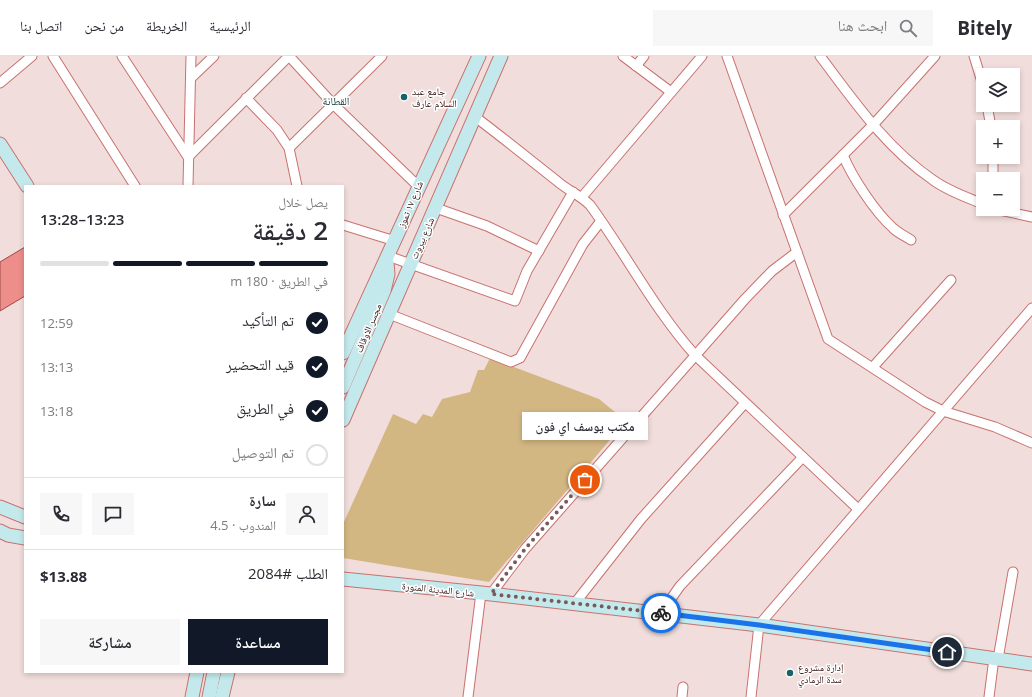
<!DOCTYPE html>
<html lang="ar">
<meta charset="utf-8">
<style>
body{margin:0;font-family:"Open Sans","Noto Naskh Arabic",sans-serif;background:#f7f7f7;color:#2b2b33;direction:rtl;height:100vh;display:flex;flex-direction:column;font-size:15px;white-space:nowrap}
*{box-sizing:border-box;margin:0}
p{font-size:13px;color:#7c7c81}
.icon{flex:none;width:22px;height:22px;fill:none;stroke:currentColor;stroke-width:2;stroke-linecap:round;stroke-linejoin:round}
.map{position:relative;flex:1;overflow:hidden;direction:ltr}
.details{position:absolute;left:24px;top:129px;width:320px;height:488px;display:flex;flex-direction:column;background:#fff;border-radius:0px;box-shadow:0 2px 6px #0003;direction:rtl}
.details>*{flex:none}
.tools{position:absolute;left:976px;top:12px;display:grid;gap:8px}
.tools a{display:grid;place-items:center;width:44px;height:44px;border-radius:0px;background:#fff;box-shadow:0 2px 6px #0003;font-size:20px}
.pin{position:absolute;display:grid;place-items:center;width:34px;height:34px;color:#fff;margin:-17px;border:2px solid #fff;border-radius:50%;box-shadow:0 1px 4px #0007}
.courier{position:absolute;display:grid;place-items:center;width:40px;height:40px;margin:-20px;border:3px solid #1a73e8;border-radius:50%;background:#fff;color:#222;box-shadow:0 1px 5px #0007}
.bubble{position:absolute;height:28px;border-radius:0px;background:#fff;box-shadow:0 2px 6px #0003;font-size:13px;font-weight:600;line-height:28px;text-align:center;direction:rtl}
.head em{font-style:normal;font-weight:600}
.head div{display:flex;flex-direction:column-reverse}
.head{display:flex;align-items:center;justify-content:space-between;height:68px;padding:0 16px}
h1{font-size:26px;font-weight:600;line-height:30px}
.bar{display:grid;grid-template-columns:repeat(4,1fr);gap:6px 4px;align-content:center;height:48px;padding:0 16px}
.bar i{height:5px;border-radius:3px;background:#e1e1e2}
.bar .active{background:#111827}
.bar p{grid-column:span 4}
.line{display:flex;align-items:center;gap:10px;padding:0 16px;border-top:1px solid #e1e1e2}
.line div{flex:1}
.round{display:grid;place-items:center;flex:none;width:42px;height:42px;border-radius:0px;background:#f7f7f7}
ol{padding:0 16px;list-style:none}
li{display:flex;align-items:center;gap:12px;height:44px}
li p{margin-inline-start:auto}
li .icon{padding:4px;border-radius:50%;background:#111827;color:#fff;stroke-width:4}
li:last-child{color:#7c7c81}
li i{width:22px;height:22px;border:2px solid #e1e1e2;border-radius:50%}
.action{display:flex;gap:8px;margin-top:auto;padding:8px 16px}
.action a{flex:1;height:46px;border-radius:0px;background:#111827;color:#fff;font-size:16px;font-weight:600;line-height:46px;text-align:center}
.action a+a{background:#f7f7f7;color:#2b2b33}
header{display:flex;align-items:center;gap:24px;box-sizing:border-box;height:56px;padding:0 20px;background:#fff;border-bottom:1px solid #e1e1e2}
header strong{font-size:19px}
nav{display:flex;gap:22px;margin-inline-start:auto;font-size:14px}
.search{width:280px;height:36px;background:#f7f7f7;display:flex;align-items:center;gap:10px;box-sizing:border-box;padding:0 14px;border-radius:0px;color:#7c7c81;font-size:15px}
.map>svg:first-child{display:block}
.green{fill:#d3b783}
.building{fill:#ed8e8a;stroke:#9b4a49}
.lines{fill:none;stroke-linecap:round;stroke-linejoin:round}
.street-casing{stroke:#c8726f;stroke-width:11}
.secondary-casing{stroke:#c8726f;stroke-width:15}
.street{stroke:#fff;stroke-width:9}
.secondary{stroke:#c4e9ec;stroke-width:13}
.done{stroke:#775b5a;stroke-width:4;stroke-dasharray:0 7.2}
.route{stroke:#1a73e8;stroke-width:5}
.poi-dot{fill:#136369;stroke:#fff;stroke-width:1.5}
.labels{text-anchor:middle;stroke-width:3;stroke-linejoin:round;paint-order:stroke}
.poi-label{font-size:10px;fill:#361414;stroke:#fff;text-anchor:start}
.street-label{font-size:10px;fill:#361414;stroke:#fff}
.neighbourhood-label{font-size:11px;fill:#133638;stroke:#fff}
</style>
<header>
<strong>Bitely</strong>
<div class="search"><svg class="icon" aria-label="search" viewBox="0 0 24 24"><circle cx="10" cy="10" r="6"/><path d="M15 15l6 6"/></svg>ابحث هنا</div>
<nav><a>الرئيسية</a><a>الخريطة</a><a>من نحن</a><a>اتصل بنا</a></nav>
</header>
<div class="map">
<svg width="1032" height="641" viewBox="0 0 1032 641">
<rect width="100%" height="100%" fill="#f1dedc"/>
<polygon class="green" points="490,302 599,343 626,365 489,526 343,502 343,468 393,358 416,368 423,358 432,361 442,343 470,336 478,314 484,314"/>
<polygon class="building" points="25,191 25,240 0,255 0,206"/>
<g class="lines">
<defs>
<g id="street">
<polyline points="53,0 135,130"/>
<polyline points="122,0 188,101 289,0"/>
<polyline points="289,0 333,48 418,130"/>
<polyline points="623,0 671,36"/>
<polyline points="727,0 828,283 925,346 943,355 995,371 1032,387"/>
<path d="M820,0C854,45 886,92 933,124C948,135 966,141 983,148"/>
<polyline points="974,0 983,29"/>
<polyline points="636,10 644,0"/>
<polyline points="191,22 214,0"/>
<polyline points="0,27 32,0"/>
<polyline points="246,42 277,74 289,92 297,130"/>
<polyline points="987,49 991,71"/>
<path d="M474,60C502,81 529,103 557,125C567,134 580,139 590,149C626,198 654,253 695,299L858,453"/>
<polyline points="289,92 382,0"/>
<path d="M843,99C852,121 875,156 893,172C898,177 905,180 911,184"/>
<polyline points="993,101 993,123"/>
<polyline points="188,130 191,0"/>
<polyline points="582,141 702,0"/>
<polyline points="436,152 487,170 539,195"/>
<polyline points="995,153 1032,161"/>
<polyline points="783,159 873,69 935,0"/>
<polyline points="343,169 395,185"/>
<polyline points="388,200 515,245 527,215 573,136"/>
<polyline points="389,258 511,306 520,302 583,188 601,165"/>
<polyline points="873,311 951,224"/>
<polyline points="491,538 525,493 745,243 772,215 797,196"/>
<polyline points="575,547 641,463 745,347"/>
<polyline points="661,557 680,530 803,401"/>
<polyline points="998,603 1013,516"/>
<polyline points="468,641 481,537"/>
<polyline points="682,641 683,631"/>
<polyline points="751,641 759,569 1032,252"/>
<polyline points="989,641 994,602"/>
</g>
<g id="secondary">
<polyline points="0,88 27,130"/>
<polyline points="343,297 479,0"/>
<polyline points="343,331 384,235 388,218 387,206"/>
<polyline points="343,364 501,0"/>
<polyline points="0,451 25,461"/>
<polyline points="0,475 8,479 25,482"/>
<polyline points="343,523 491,538 759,569 1032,608"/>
<polyline points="192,641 197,616"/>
<polyline points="209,641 214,616"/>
<polyline points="222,641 228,616"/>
</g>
</defs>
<use href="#street" class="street-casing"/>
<use href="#secondary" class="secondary-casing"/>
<use href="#street" class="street"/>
<use href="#secondary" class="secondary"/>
</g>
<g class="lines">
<polyline class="done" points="585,424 525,493 491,538 661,557"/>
<polyline class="route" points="661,557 759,569 947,596"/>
</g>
<g class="poi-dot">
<circle cx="404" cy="41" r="4"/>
<circle cx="790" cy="617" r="4"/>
</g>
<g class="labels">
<g class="poi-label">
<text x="412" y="39">جامع عبد<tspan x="412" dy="12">السلام عارف</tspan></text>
<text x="798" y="615">إدارة مشروع<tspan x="798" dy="12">سدة الرمادي</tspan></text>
</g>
<g class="street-label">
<text transform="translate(410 148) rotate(-67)" y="4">شارع ١٧ تموز</text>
<text transform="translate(422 182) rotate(-66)" y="4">شارع بيروت</text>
<text transform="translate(368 272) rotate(-67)" y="4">مجسر الاوقاف</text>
<text transform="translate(438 533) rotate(6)" y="4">شارع المدينة المنورة</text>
</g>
<g class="neighbourhood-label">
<text x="336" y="49">القطانة</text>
</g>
</g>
</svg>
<div class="tools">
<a><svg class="icon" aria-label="layers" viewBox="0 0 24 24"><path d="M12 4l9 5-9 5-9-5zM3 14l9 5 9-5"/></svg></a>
<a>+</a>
<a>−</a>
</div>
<div class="pin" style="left:585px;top:424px;background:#ea580c"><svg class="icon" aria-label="bag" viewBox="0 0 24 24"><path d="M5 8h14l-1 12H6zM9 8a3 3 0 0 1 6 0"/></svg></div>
<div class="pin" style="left:947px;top:596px;background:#1f2937"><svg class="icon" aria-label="home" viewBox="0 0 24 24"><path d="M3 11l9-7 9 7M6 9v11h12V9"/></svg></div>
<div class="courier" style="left:661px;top:557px"><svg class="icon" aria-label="bike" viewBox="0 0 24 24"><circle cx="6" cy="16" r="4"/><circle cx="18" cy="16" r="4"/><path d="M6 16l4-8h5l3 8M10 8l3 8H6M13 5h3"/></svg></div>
<div class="bubble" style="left:522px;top:356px;width:126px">مكتب يوسف اي فون</div>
<section class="details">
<div class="head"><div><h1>2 دقيقة</h1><p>يصل خلال</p></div><em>13:23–13:28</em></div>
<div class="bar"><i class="active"></i><i class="active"></i><i class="active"></i><i></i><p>في الطريق · 180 m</p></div>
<ol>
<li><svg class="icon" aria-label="check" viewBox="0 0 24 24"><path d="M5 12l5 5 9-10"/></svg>تم التأكيد<p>12:59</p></li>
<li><svg class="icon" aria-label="check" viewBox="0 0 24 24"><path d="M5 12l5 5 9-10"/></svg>قيد التحضير<p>13:13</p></li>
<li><svg class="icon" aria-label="check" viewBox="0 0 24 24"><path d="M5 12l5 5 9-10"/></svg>في الطريق<p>13:18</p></li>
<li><i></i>تم التوصيل</li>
</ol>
<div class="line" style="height:72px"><a class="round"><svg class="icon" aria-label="person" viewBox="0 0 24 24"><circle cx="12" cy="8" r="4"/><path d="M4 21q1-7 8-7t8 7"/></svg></a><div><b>سارة</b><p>المندوب · 4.5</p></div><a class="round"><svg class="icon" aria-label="chat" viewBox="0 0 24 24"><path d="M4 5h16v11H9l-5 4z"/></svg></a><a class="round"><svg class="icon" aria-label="phone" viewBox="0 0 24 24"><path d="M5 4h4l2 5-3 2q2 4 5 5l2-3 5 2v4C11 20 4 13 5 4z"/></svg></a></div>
<div class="line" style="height:52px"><div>الطلب #2084</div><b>$13.88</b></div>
<div class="action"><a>مساعدة</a><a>مشاركة</a></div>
</section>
</div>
